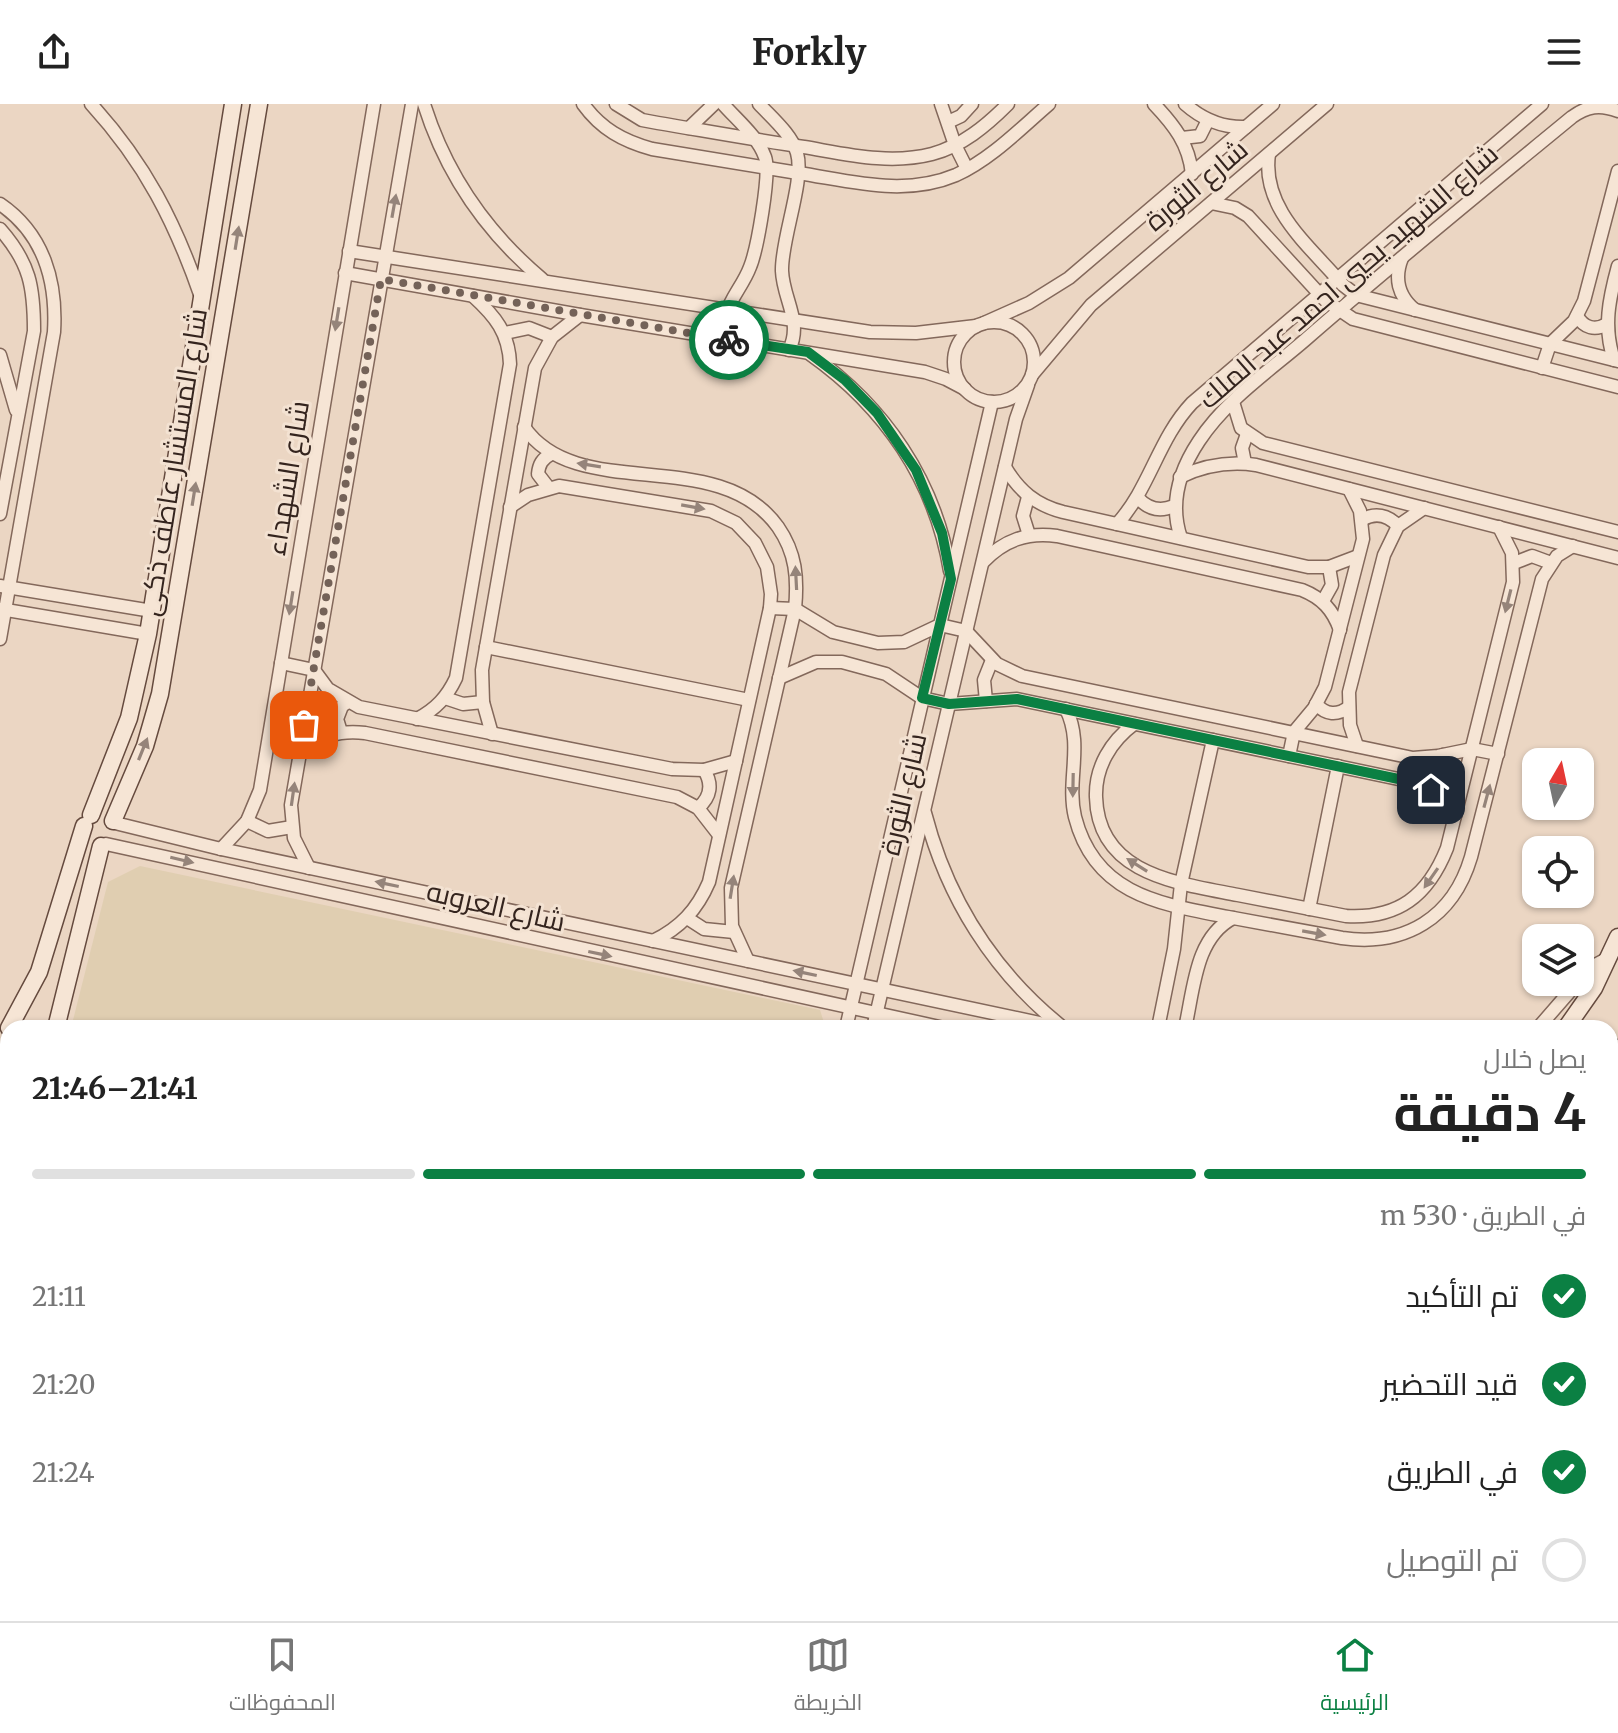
<!DOCTYPE html>
<html lang="ar">
<meta charset="utf-8">
<style>
body{margin:0;font-family:Merriweather,Cairo,serif;background:#f2f2f2;color:#222;direction:rtl;height:100vh;display:flex;flex-direction:column;font-size:30px;white-space:nowrap}
*{box-sizing:border-box;margin:0}
p{font-size:26px;color:#767676}
.icon{flex:none;width:44px;height:44px;fill:none;stroke:currentColor;stroke-width:2;stroke-linecap:round;stroke-linejoin:round}
.map{position:relative;flex:1;overflow:hidden;direction:ltr}
.panel{position:absolute;left:0px;top:916px;width:1618px;height:602px;display:flex;flex-direction:column;background:#fff;border-radius:24px 24px 0 0;box-shadow:0 2px 6px #0004;direction:rtl}
.panel>*{flex:none}
.needle{width:52px;rotate:9deg}
.buttons{position:absolute;left:1522px;top:644px;display:grid;gap:16px}
.buttons a{display:grid;place-items:center;width:72px;height:72px;border-radius:16px;background:#fff;box-shadow:0 2px 6px #0004;font-size:40px}
.pin{position:absolute;display:grid;place-items:center;width:68px;height:68px;color:#fff;margin:-34px;border-radius:16px;box-shadow:0 4px 12px #0006}
.courier{position:absolute;display:grid;place-items:center;width:80px;height:80px;margin:-40px;border:6px solid #0b8043;border-radius:50%;background:#fff;color:#222;box-shadow:0 2px 10px #0007}
.head em{font-style:normal;font-weight:700}
.head div{display:flex;flex-direction:column-reverse}
.head{display:flex;align-items:center;justify-content:space-between;height:136px;padding:0 32px}
h1{font-size:52px;font-weight:700;line-height:60px}
.bar{display:grid;grid-template-columns:repeat(4,1fr);gap:12px 8px;align-content:center;height:96px;padding:0 32px}
.bar i{height:10px;border-radius:6px;background:#e0e0e0}
.bar .selected{background:#0b8043}
.bar p{grid-column:span 4}
ol{padding:0 32px;list-style:none}
li{display:flex;align-items:center;gap:24px;height:88px}
li p{margin-inline-start:auto}
li .icon{padding:8px;border-radius:50%;background:#0b8043;color:#fff;stroke-width:4}
li:last-child{color:#767676}
li i{width:44px;height:44px;border:4px solid #e0e0e0;border-radius:50%}
header{display:flex;justify-content:space-between;align-items:center;height:104px;padding:0 32px;background:#fff;font-size:36px;font-weight:700}
.menu{display:flex;justify-content:space-around;align-items:center;height:112px;border-top:2px solid #e0e0e0;background:#fff;font-size:22px;color:#767676}
.menu a{display:grid;justify-items:center;gap:4px}
.menu .selected{color:#0b8043}
.map>svg:first-child{display:block}
.farmland{fill:#e0ceb1}
.lines{fill:none;stroke-linecap:round;stroke-linejoin:round}
.street-casing{stroke:#83685b;stroke-width:15}
.secondary-casing{stroke:#654a3e;stroke-width:19}
.street{stroke:#f6e5d5;stroke-width:12}
.secondary{stroke:#f6e5d5;stroke-width:16}
.oneway{fill:#95847a}
.done{stroke:#746258;stroke-width:8;stroke-dasharray:0 14.4}
.route{stroke:#0b8043;stroke-width:10}
.labels{text-anchor:middle;stroke-width:6;stroke-linejoin:round;paint-order:stroke}
.street-label{font-size:28px;fill:#34241e;stroke:#f3e2d2}
</style>
<header><svg class="icon" aria-label="menu" viewBox="0 0 24 24"><path d="M4 6h16M4 12h16M4 18h16"/></svg>Forkly<svg class="icon" aria-label="share" viewBox="0 0 24 24"><path d="M12 15V3M7 8l5-5 5 5M5 13v7h14v-7"/></svg></header>
<div class="map">
<svg width="1618" height="1517" viewBox="0 0 1618 1517">
<rect width="100%" height="100%" fill="#ebd6c3"/>
<g class="farmland">
<polygon points="140,762 820,906 825,922 71,924 108,778"/>
<polygon points="1614,1007 1618,1009 1618,1421 1610,1419 1610,1026"/>
<polygon points="8,1175 8,1510 684,1510 682,1517 0,1517 0,1207"/>
</g>
<g class="lines">
<defs>
<g id="street">
<path d="M91,0C145,59 175,118 201,193"/>
<path d="M424,0C446,70 486,128 542,175"/>
<path d="M583,0C601,25 623,37 652,45C701,53 750,61 798,69C851,77 904,93 956,71C991,55 1020,25 1049,0"/>
<path d="M616,0L642,16L658,19C706,27 755,36 804,43C846,50 889,61 932,50C962,42 986,22 1008,0"/>
<path d="M723,0C737,16 758,33 765,53C771,69 757,146 750,163C740,190 716,205 730,236"/>
<path d="M759,0C772,14 792,31 797,49C805,77 781,135 782,167C783,195 803,218 789,246"/>
<polyline points="941,0 955,41 967,65"/>
<path d="M1154,0C1174,21 1189,40 1192,70"/>
<path d="M1185,0C1203,16 1222,24 1246,23"/>
<polyline points="948,18 961,12 972,0"/>
<polyline points="689,24 714,0"/>
<polyline points="1182,34 1200,32 1208,16"/>
<path d="M1269,50C1261,105 1310,142 1343,181L1356,191L1618,257"/>
<polyline points="1211,99 1235,104 1248,112 1325,196 1353,215 1618,283"/>
<path d="M0,100C44,130 57,178 54,228L0,535"/>
<path d="M0,125C30,159 34,183 34,227L0,410"/>
<polyline points="349,147 870,228 916,229 976,222"/>
<path d="M1402,154C1394,174 1398,192 1415,206"/>
<polyline points="345,169 580,211 925,268 946,275 965,285"/>
<path d="M1577,212C1584,224 1595,227 1607,220"/>
<circle cx="994" cy="258" r="40"/>
<polyline points="984,219 1029,199 1069,174 1273,0"/>
<polyline points="505,229 529,224 552,233"/>
<path d="M810,250C885,303 935,376 950,467"/>
<polyline points="0,251 16,306"/>
<path d="M1614,256C1603,223 1609,195 1618,162"/>
<polyline points="1542,264 1550,240 1574,217 1584,197 1618,67"/>
<polyline points="1032,271 1091,201 1327,0"/>
<polyline points="1233,298 1241,324 1263,339 1618,428"/>
<path d="M524,323C578,401 718,339 778,423C796,449 798,474 795,505L731,784L732,822L748,857"/>
<polyline points="1245,359 1242,344 1247,330"/>
<path d="M1005,363C1019,387 1036,401 1063,408L1308,463H1329L1358,452"/>
<path d="M1180,373C1205,361 1229,357 1256,361L1618,454"/>
<path d="M548,383L538,370C539,360 542,355 551,350"/>
<polyline points="1028,393 1023,412 1029,431"/>
<path d="M1138,394C1148,405 1160,408 1174,402"/>
<path d="M510,403L528,391L559,382L711,407L736,419L755,439L767,463L771,490L770,504L709,778C697,806 680,824 653,837"/>
<path d="M1362,416C1375,408 1388,411 1398,422"/>
<path d="M1117,420C1150,384 1158,335 1192,299L1542,0"/>
<path d="M1181,434C1169,399 1179,367 1199,337C1225,297 1269,267 1305,236C1392,160 1482,87 1572,13C1587,2 1600,0 1618,7"/>
<path d="M983,458C1004,436 1027,428 1057,432L1302,486C1322,494 1333,506 1340,526"/>
<polyline points="1514,459 1532,452 1551,459"/>
<polyline points="0,482 152,507"/>
<polyline points="1323,497 1332,481 1329,463"/>
<polyline points="770,504 795,505 833,528 878,539 904,538 940,521 966,527 997,560 1022,572 1413,654 1438,652 1472,645 1498,650"/>
<polyline points="0,505 148,530"/>
<polyline points="486,543 749,596"/>
<polyline points="281,559 314,566 328,585 359,603 672,665 704,666 736,657"/>
<path d="M779,574L816,558H842L886,570L922,594L949,600L1017,595L1408,677C1429,683 1444,693 1455,712"/>
<polyline points="445,594 463,600 483,598"/>
<polyline points="986,597 984,576 992,556"/>
<path d="M1316,600C1326,611 1337,612 1349,603"/>
<path d="M1066,605C1084,641 1066,676 1075,713C1095,791 1160,800 1228,813C1266,820 1304,827 1342,834C1405,843 1453,814 1471,753L1542,475L1557,452L1573,442"/>
<path d="M417,615C436,605 447,593 456,574L510,260C509,229 495,212 473,192"/>
<path d="M1134,620C1111,637 1095,663 1096,693C1098,771 1178,779 1238,791C1274,798 1310,805 1346,812C1398,815 1428,792 1447,744L1513,478L1512,449L1499,423"/>
<polyline points="341,628 337,615 342,602 348,598"/>
<polyline points="492,630 483,598 482,566 535,264 552,233 580,211"/>
<polyline points="1357,642 1350,621 1349,588 1384,451 1398,422 1424,404"/>
<path d="M299,649C319,632 339,626 365,629L677,693L698,704L719,731"/>
<polyline points="1289,652 1294,628 1314,604 1325,583 1363,435 1360,407 1349,385"/>
<polyline points="1431,686 1445,671 1443,651"/>
<path d="M698,704C711,693 713,680 704,666"/>
<path d="M925,709C947,794 993,867 1061,922"/>
<polyline points="247,717 268,727 292,723"/>
<polyline points="115,719 221,745 1063,924"/>
<polyline points="106,740 944,924"/>
<polyline points="221,745 247,717 260,686 374,0"/>
<polyline points="309,764 294,734 291,701 412,0"/>
<polyline points="1309,805 1338,662"/>
<polyline points="687,814 704,825 734,828"/>
<polyline points="1580,875 1597,860 1610,853"/>
<polyline points="846,924 992,298"/>
<polyline points="873,924 1016,315 1028,281"/>
<polyline points="1158,924 1174,845 1181,780 1213,636"/>
<path d="M1185,924C1194,885 1195,834 1233,814"/>
<polyline points="1538,924 1578,878"/>
<polyline points="707,1517 709,1510"/>
<polyline points="735,1517 737,1510"/>
<polyline points="887,1517 889,1510"/>
<polyline points="912,1517 914,1510"/>
<polyline points="1078,1517 1080,1510"/>
<polyline points="1105,1517 1107,1510"/>
<polyline points="1247,1517 1249,1510"/>
<polyline points="1275,1517 1277,1510"/>
</g>
<g id="secondary">
<polyline points="91,711 129,614 148,530 233,0"/>
<polyline points="113,717 145,642 160,590 259,0"/>
<polyline points="9,924 39,868 84,722"/>
<polyline points="56,924 101,742"/>
<polyline points="1566,924 1594,884 1618,833"/>
<polyline points="1612,966 1618,944"/>
<polyline points="0,984 8,988"/>
<polyline points="0,1090 8,1081"/>
<polyline points="0,1141 8,1107"/>
<polyline points="1450,1517 1452,1510"/>
<polyline points="1476,1517 1478,1510"/>
</g>
</defs>
<use href="#street" class="street-casing"/>
<use href="#secondary" class="secondary-casing"/>
<use href="#street" class="street"/>
<use href="#secondary" class="secondary"/>
</g>
<defs><path id="oneway-solid" d="M-6-.8H1V-3.2L6.5 0L1 3.2V.8H-6Z" transform="scale(2)"/></defs>
<g class="oneway">
<use href="#oneway-solid" transform="translate(394 102) rotate(-80)"/>
<use href="#oneway-solid" transform="translate(237 134) rotate(-81)"/>
<use href="#oneway-solid" transform="translate(337 215) rotate(99)"/>
<use href="#oneway-solid" transform="translate(589 361) rotate(-171)"/>
<use href="#oneway-solid" transform="translate(194 390) rotate(-81)"/>
<use href="#oneway-solid" transform="translate(693 403) rotate(10)"/>
<use href="#oneway-solid" transform="translate(796 474) rotate(-93)"/>
<use href="#oneway-solid" transform="translate(1508 497) rotate(104)"/>
<use href="#oneway-solid" transform="translate(291 499) rotate(99)"/>
<use href="#oneway-solid" transform="translate(143 645) rotate(-68)"/>
<use href="#oneway-solid" transform="translate(1073 681) rotate(91)"/>
<use href="#oneway-solid" transform="translate(293 690) rotate(-82)"/>
<use href="#oneway-solid" transform="translate(1487 692) rotate(-75)"/>
<use href="#oneway-solid" transform="translate(182 756) rotate(13)"/>
<use href="#oneway-solid" transform="translate(1137 761) rotate(-148)"/>
<use href="#oneway-solid" transform="translate(1431 774) rotate(125)"/>
<use href="#oneway-solid" transform="translate(387 780) rotate(-168)"/>
<use href="#oneway-solid" transform="translate(732 783) rotate(-81)"/>
<use href="#oneway-solid" transform="translate(1314 829) rotate(10)"/>
<use href="#oneway-solid" transform="translate(600 850) rotate(12)"/>
<use href="#oneway-solid" transform="translate(805 869) rotate(-168)"/>
</g>
<g class="lines">
<polyline class="done" points="304,621 381,175 729,236"/>
<polyline class="route" points="729,236 808,248 845,276 877,309 916,366 942,429 951,475 922,594 949,600 1017,595 1408,677 1431,686"/>
</g>
<g class="labels">
<g class="street-label">
<text transform="translate(1196 81) rotate(-40)" y="10">شارع الثورة</text>
<text transform="translate(1348 172) rotate(-41)" y="10">شارع الشهيد يحيي احمد عبد الملك</text>
<text transform="translate(173 358) rotate(-81)" y="10">شارع المستشار عاطف ذكى</text>
<text transform="translate(287 374) rotate(-81)" y="10">شارع الشهداء</text>
<text transform="translate(903 690) rotate(-77)" y="10">شارع الثورة</text>
<text transform="translate(496 802) rotate(13)" y="10">شارع العروبه</text>
</g>
</g>
</svg>
<div class="buttons">
<a><svg class="needle" viewBox="-14 -14 28 28"><path d="M0-13l5 13h-10z" fill="#e53935"/><path d="M0 13l5-13h-10z" fill="#767676"/></svg></a>
<a><svg class="icon" aria-label="locate" viewBox="0 0 24 24"><circle cx="12" cy="12" r="6"/><path d="M12 2v4M12 18v4M2 12h4M18 12h4"/></svg></a>
<a><svg class="icon" aria-label="layers" viewBox="0 0 24 24"><path d="M12 4l9 5-9 5-9-5zM3 14l9 5 9-5"/></svg></a>
</div>
<div class="pin" style="left:304px;top:621px;background:#ea580c"><svg class="icon" aria-label="bag" viewBox="0 0 24 24"><path d="M5 8h14l-1 12H6zM9 8a3 3 0 0 1 6 0"/></svg></div>
<div class="pin" style="left:1431px;top:686px;background:#1f2937"><svg class="icon" aria-label="home" viewBox="0 0 24 24"><path d="M3 11l9-7 9 7M6 9v11h12V9"/></svg></div>
<div class="courier" style="left:729px;top:236px"><svg class="icon" aria-label="bike" viewBox="0 0 24 24"><circle cx="6" cy="16" r="4"/><circle cx="18" cy="16" r="4"/><path d="M6 16l4-8h5l3 8M10 8l3 8H6M13 5h3"/></svg></div>
<section class="panel">
<div class="head"><div><h1>4 دقيقة</h1><p>يصل خلال</p></div><em>21:41–21:46</em></div>
<div class="bar"><i class="selected"></i><i class="selected"></i><i class="selected"></i><i></i><p>في الطريق · 530 m</p></div>
<ol>
<li><svg class="icon" aria-label="check" viewBox="0 0 24 24"><path d="M5 12l5 5 9-10"/></svg>تم التأكيد<p>21:11</p></li>
<li><svg class="icon" aria-label="check" viewBox="0 0 24 24"><path d="M5 12l5 5 9-10"/></svg>قيد التحضير<p>21:20</p></li>
<li><svg class="icon" aria-label="check" viewBox="0 0 24 24"><path d="M5 12l5 5 9-10"/></svg>في الطريق<p>21:24</p></li>
<li><i></i>تم التوصيل</li>
</ol>
</section>
</div>
<nav class="menu">
<a class="selected"><svg class="icon" aria-label="home" viewBox="0 0 24 24"><path d="M3 11l9-7 9 7M6 9v11h12V9"/></svg>الرئيسية</a>
<a><svg class="icon" aria-label="map" viewBox="0 0 24 24"><path d="M3 6l6-2 6 2 6-2v14l-6 2-6-2-6 2zM9 4v14M15 6v14"/></svg>الخريطة</a>
<a><svg class="icon" aria-label="saved" viewBox="0 0 24 24"><path d="M7 4h10v16l-5-4-5 4z"/></svg>المحفوظات</a>
</nav>
